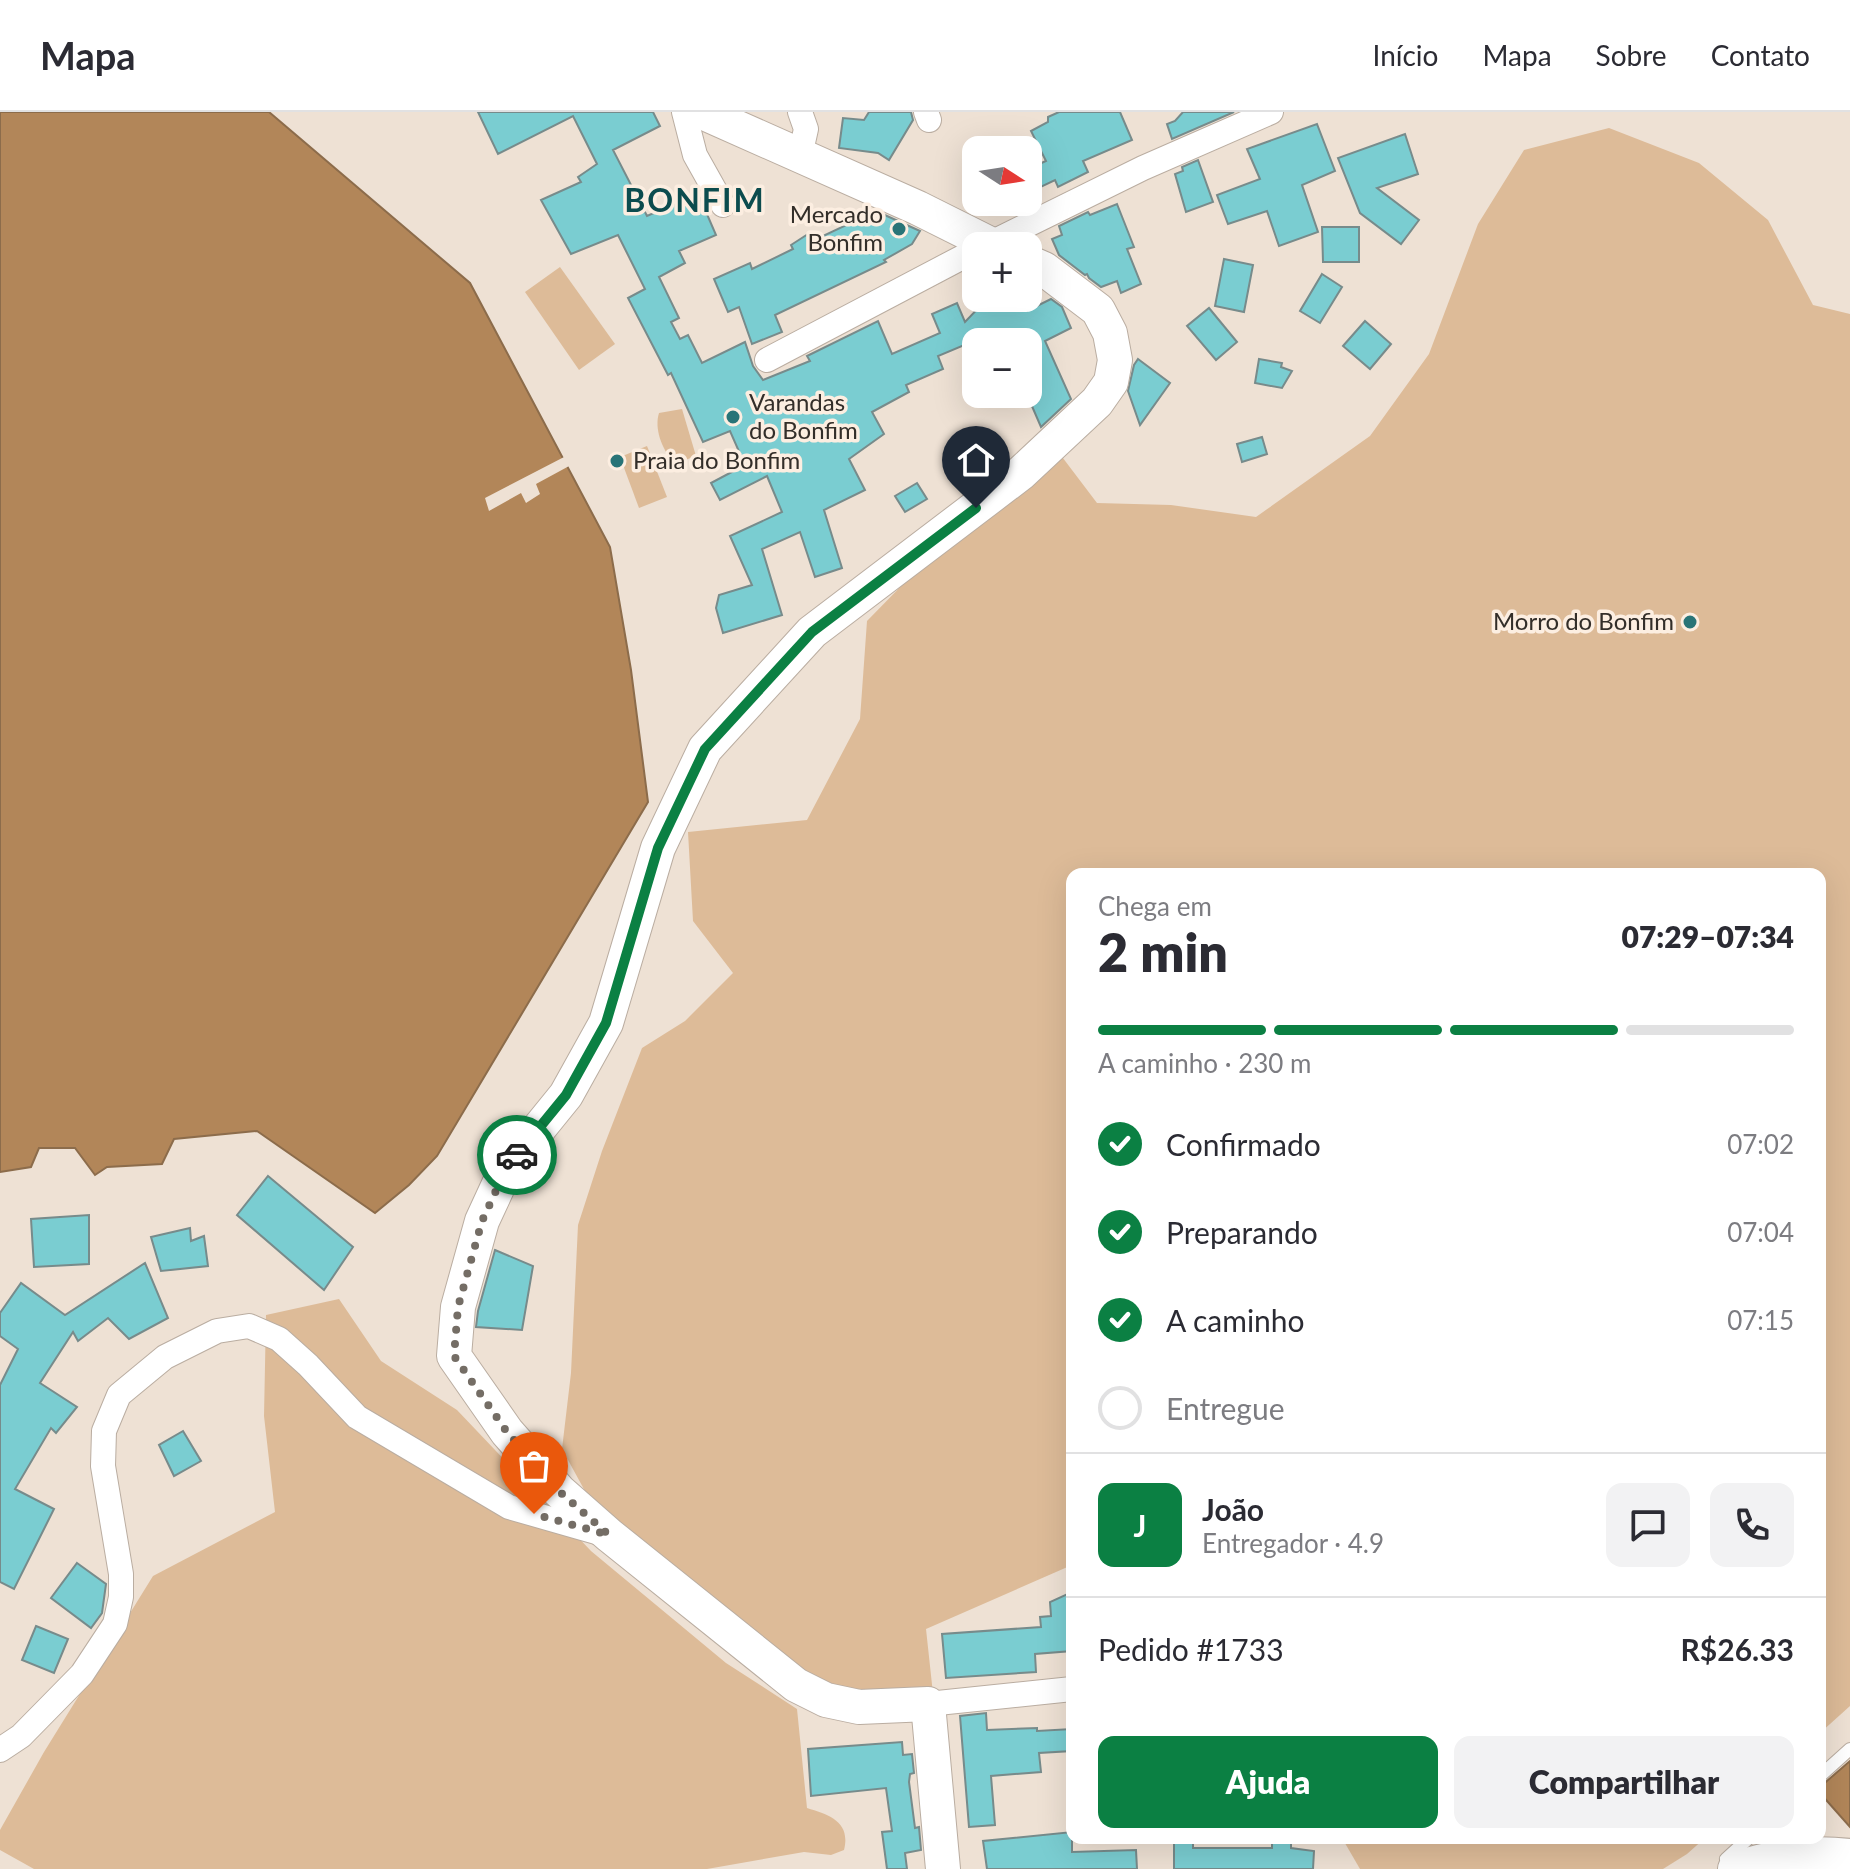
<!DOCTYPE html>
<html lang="pt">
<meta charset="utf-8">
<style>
body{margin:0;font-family:Lato,sans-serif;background:#f2f2f3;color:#2b2b33;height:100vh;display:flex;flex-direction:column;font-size:30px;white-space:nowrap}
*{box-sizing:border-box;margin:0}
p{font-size:26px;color:#7c7c81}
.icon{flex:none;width:44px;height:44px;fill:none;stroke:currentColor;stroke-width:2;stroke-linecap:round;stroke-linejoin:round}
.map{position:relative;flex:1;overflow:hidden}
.sheet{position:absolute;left:1066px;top:756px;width:760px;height:976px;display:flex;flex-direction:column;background:#fff;border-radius:16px;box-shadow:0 8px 32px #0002}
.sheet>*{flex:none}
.needle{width:52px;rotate:102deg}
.buttons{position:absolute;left:962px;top:24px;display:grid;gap:16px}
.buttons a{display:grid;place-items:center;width:80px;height:80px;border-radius:16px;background:#fff;box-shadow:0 8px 32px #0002;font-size:40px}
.pin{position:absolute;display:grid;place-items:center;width:68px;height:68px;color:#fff;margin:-82px -34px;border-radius:50% 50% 50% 0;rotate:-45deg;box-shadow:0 0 8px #0007}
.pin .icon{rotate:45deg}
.courier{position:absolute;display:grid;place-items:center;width:80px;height:80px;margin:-40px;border:6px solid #0b8043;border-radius:50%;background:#fff;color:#222;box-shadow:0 2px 10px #0007}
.head em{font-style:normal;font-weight:800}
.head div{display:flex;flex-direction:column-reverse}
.head{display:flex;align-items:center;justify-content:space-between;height:136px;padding:0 32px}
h1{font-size:52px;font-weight:800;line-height:60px}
.bar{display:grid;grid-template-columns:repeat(4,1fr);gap:12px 8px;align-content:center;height:96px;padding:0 32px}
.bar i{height:10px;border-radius:6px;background:#e1e1e2}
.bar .selected{background:#0b8043}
.bar p{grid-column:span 4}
.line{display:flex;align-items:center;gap:20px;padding:0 32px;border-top:2px solid #e1e1e2}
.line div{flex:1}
.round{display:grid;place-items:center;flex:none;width:84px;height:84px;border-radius:16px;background:#f2f2f3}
ol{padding:0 32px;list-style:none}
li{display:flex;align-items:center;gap:24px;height:88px}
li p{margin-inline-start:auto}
li .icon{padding:8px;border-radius:50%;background:#0b8043;color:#fff;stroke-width:4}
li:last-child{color:#7c7c81}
li i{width:44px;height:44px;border:4px solid #e1e1e2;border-radius:50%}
.cta{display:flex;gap:16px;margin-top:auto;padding:16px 32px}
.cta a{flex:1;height:92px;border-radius:16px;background:#0b8043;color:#fff;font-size:32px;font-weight:800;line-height:92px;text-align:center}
.cta a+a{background:#f2f2f3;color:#2b2b33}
header{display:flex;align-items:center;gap:48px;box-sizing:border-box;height:112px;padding:0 40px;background:#fff;border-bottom:2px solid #e1e1e2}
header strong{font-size:38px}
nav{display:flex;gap:44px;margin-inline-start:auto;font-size:28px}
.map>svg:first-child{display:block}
.green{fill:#ddbb98}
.water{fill:#b28659;stroke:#8c6c4b;stroke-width:2}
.pier{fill:#eee1d4}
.building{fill:#7acdd1;stroke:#778b8b;stroke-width:2}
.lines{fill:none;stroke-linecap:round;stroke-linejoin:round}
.service-casing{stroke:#baada1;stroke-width:14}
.minor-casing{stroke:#baada1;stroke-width:26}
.secondary-casing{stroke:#baada1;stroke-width:36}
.service{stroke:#fff;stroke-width:12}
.minor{stroke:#fff;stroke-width:24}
.secondary{stroke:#fff;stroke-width:34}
.done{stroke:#746d65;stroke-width:8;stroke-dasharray:0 14.4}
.route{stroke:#0b8043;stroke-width:10}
.poi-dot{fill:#297477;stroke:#fceee1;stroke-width:3}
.labels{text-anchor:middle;stroke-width:7;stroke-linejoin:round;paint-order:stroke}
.poi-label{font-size:24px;fill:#332e29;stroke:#fceee1;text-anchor:end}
.district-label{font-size:32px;font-weight:bold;letter-spacing:2px;fill:#0c4c4e;stroke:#fceee1}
</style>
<header>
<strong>Mapa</strong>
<nav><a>Início</a><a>Mapa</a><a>Sobre</a><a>Contato</a></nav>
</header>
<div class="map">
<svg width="1850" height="1757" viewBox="0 0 1850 1757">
<rect width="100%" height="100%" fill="#eee1d4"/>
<g class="green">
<polygon points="1609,16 1699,51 1768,108 1813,193 1850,202 1850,1594 1820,1621 1820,762 1072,762 1072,1453 926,1517 934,1591 826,1588 609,1423 562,1337 571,1261 578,1113 602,1039 642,936 685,909 733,861 693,809 688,720 807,708 860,607 867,509 1047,325 1097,391 1171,393 1256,405 1370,324 1429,242 1478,112 1524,38"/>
<polygon points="560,155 615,232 579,258 525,180"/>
<path d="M682,297L696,344L680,350L672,349C662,336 654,317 659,301Z"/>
<polygon points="647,334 667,385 639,396 620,345"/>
<path d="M339,1187L381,1249L457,1298L591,1439L726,1551L797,1597L807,1696C830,1703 851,1710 844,1738L831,1743L804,1740L707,1757H34L0,1738V1718L44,1640L153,1464L275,1400L264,1304L266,1203Z"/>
<polygon points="1342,1726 1705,1726 1687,1742 1663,1757 1360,1757"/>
</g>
<g class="water">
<polygon points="0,0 269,0 470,171 610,435 631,558 648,690 437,1044 409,1073 375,1101 257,1019 174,1027 162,1052 107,1055 95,1063 75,1036 39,1036 31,1055 0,1060"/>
<polygon points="1850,1649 1850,1715 1820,1681 1820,1675"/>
</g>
<polygon class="pier" points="566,344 571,353 536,372 540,382 526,391 521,381 489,399 485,386"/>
<g class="building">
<polygon points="478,0 653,0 660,14 613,38 647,104 696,83 697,87 700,86 716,123 679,139 685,151 659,165 679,206 671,210 680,227 688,223 702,251 745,230 753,254 763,268 810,249 807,244 878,209 892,242 940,221 932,202 957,191 965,210 988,186 1015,186 1027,198 1028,190 1031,197 1051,187 1062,195 1071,216 1045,229 1071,287 1041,315 1028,285 1028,230 991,230 988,223 938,244 943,257 906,273 909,280 872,300 884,322 849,347 865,378 824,398 842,456 815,465 800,420 762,437 782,503 723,521 716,496 719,483 752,473 730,424 782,400 767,364 720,388 711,371 745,353 730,319 703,330 671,261 668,263 628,186 645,177 618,123 571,142 541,88 581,70 578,65 597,52 573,4 498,42"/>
<polygon points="869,0 911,0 913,8 889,48 878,41 839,36 843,6 864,8"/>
<polygon points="1059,0 1120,0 1132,28 1083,49 1088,60 1058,75 1055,68 1028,81 1028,57 1046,49 1031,19 1048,10 1048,5"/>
<polygon points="1183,0 1234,0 1172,27 1167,12 1175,9"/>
<polygon points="1317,12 1335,59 1302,73 1318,120 1279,134 1267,99 1228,112 1217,83 1260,67 1247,37"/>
<polygon points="1405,22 1418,62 1377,76 1419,108 1401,132 1360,101 1338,46"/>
<polygon points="1198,48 1213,90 1186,100 1175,62 1183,59 1182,55"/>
<polygon points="1117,92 1134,135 1127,137 1141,172 1121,181 1117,169 1101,175 1089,166 1087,162 1085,163 1059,143 1052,127 1062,123 1059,114 1088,100 1090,103"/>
<polygon points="876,99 920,119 912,132 884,148 886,150 775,203 782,220 752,232 739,195 728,200 714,167 750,151 752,157 793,137 791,133 808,122 821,125"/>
<polygon points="1322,115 1359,115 1359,150 1323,150"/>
<polygon points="1224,147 1253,153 1244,200 1215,194"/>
<polygon points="1322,162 1342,175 1320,211 1300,199"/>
<polygon points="1209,196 1237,230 1216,248 1187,214"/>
<polygon points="1365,209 1391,232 1370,257 1343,234"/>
<polygon points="1138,247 1170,271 1140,313 1128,279 1134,253"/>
<polygon points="1259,247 1282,251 1281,255 1292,259 1282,276 1255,271"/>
<polygon points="1262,325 1267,342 1242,350 1237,332"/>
<polygon points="917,371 927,387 905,400 895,384"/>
<polygon points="268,1064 353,1135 324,1178 237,1103"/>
<polygon points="89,1103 89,1152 34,1155 31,1107"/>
<polygon points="190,1116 191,1129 204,1124 208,1154 161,1159 151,1125"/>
<polygon points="495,1138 533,1154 522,1218 476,1215 478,1199"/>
<polygon points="145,1151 168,1206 129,1227 108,1206 78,1229 73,1220 40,1271 77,1295 56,1321 51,1316 15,1377 54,1397 14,1477 0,1470 0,1273 18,1237 0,1224 0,1201 21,1171 65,1203"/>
<polygon points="183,1319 201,1349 174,1364 159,1333"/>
<polygon points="77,1451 106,1472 102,1501 91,1516 51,1486"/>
<polygon points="1072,1480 1072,1539 1035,1542 1036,1560 946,1566 942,1522 1041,1515 1040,1505 1051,1504 1050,1490"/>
<polygon points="36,1514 68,1527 54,1561 22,1548"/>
<polygon points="986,1601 987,1618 1037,1616 1037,1619 1072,1617 1072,1639 1039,1641 1041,1660 991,1664 995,1713 969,1715 960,1604"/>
<polygon points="902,1630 903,1643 912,1642 914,1661 910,1662 909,1670 915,1716 919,1715 921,1738 905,1741 907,1757 887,1757 882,1720 892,1719 886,1676 811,1684 808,1637"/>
<polygon points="1072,1720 1072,1740 1136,1738 1137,1757 987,1757 983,1729"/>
<polygon points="1174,1726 1193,1726 1193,1736 1272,1736 1272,1726 1291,1726 1291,1736 1314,1739 1313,1757 1174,1757"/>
</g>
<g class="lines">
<defs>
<g id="service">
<polyline points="1820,1664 1850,1637"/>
<polyline points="1728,1751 1726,1747 1749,1726"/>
</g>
<g id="minor">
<polyline points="684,0 695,43 723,93"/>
<polyline points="800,0 806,17 800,44"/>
<polyline points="926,0 929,8"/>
<polyline points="985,134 1143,56 1271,0"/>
<polyline points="767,248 976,138"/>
<polyline points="928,1592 1072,1577"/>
<polyline points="0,1638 21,1624 82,1562 115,1512 121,1485 121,1462 103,1354 104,1319 119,1283 165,1245 217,1219 249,1214 279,1227 308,1253 357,1305 509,1395 603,1422"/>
</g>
<g id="secondary">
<polyline points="702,0 918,96 994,134"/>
<polyline points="943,1757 928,1592 859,1595 826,1588 796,1573 609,1423 559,1379 507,1320 454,1244 458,1195 482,1109 506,1057 566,983 606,911 658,736 705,637 812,520 1020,362 1097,290 1111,270 1115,248 1110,221 1098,198 1044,157 1028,150"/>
<path d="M1735,1757C1773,1744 1810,1739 1850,1744"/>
</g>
</defs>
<use href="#service" class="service-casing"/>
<use href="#minor" class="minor-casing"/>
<use href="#secondary" class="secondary-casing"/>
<use href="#service" class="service"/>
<use href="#minor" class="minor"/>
<use href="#secondary" class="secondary"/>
</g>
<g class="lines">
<polyline class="done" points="517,1043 506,1057 482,1109 458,1195 454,1244 507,1320 559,1379 609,1423 534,1402"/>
<polyline class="route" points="517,1043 566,983 606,911 658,736 705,637 812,520 976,396"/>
</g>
<g class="poi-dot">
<circle cx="899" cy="117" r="8"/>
<circle cx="733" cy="305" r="8"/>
<circle cx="617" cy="349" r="8"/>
<circle cx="1690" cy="510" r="8"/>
</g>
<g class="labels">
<g class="poi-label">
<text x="883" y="111">Mercado<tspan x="883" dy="28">Bonfim</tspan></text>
<text x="749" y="299" text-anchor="start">Varandas<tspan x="749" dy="28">do Bonfim</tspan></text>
<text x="633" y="357" text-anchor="start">Praia do Bonfim</text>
<text x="1674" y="518">Morro do Bonfim</text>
</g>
<g class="district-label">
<text x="695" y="100">BONFIM</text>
</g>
</g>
</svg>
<div class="buttons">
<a><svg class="needle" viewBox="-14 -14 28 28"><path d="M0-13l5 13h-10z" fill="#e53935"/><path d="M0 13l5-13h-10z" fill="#7c7c81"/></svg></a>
<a>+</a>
<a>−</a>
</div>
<div class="pin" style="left:534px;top:1402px;background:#ea580c"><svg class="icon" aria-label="bag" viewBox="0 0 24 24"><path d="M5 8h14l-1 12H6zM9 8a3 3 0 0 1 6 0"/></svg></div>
<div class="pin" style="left:976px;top:396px;background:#1f2937"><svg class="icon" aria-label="home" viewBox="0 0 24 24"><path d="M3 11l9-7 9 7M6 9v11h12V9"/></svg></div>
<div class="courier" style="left:517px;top:1043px"><svg class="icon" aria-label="car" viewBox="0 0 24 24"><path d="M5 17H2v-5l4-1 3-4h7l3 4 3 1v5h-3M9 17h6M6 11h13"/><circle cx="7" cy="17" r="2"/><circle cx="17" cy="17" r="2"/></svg></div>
<section class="sheet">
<div class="head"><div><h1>2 min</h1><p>Chega em</p></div><em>07:29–07:34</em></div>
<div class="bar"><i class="selected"></i><i class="selected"></i><i class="selected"></i><i></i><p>A caminho · 230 m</p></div>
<ol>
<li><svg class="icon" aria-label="check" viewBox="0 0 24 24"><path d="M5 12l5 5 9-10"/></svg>Confirmado<p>07:02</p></li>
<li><svg class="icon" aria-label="check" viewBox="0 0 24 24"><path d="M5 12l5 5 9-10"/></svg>Preparando<p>07:04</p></li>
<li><svg class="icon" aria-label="check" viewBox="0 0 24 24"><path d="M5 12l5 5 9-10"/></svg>A caminho<p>07:15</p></li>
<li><i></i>Entregue</li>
</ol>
<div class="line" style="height:144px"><b class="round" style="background:#0b8043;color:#fff">J</b><div><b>João</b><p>Entregador · 4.9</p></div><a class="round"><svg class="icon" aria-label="chat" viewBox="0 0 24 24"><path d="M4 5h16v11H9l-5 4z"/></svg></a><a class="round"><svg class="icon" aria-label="phone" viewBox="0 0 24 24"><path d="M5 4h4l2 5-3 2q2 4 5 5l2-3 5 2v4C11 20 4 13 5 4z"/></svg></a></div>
<div class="line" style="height:104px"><div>Pedido #1733</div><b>R$26.33</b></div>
<div class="cta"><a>Ajuda</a><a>Compartilhar</a></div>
</section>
</div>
